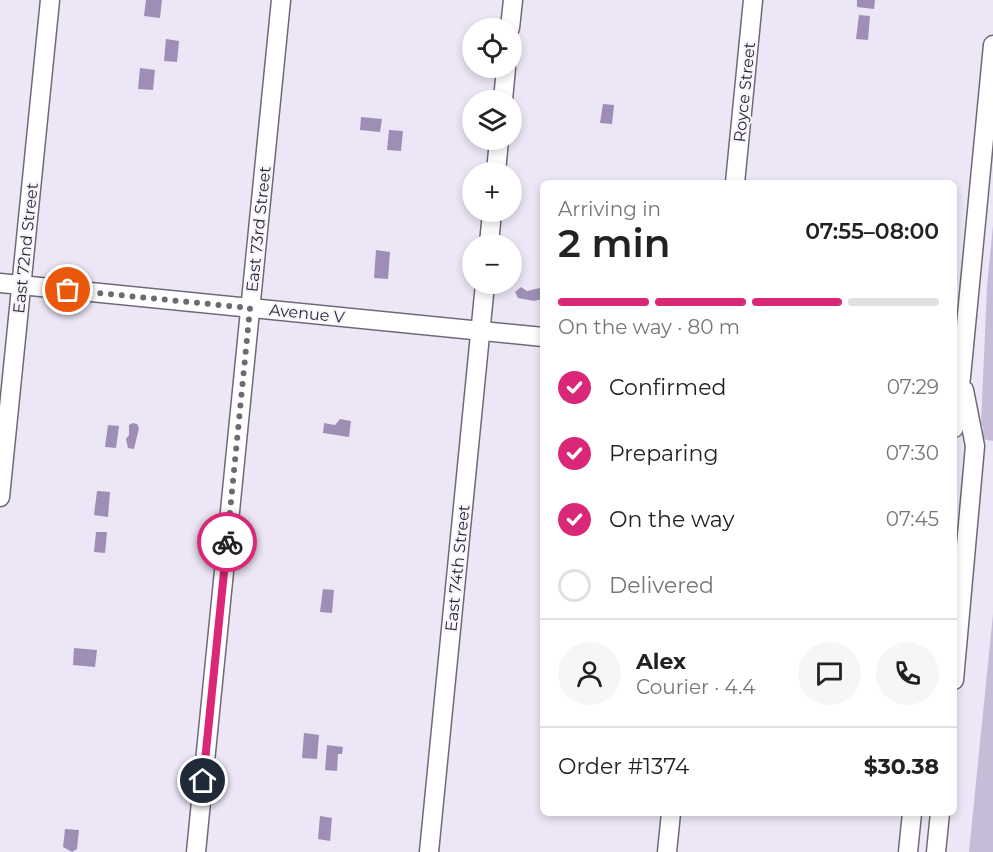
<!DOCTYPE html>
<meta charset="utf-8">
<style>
body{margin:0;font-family:Montserrat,sans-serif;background:#f6f6f6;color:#222;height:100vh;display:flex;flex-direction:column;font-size:22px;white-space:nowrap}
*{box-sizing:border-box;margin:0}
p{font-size:20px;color:#767676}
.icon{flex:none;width:33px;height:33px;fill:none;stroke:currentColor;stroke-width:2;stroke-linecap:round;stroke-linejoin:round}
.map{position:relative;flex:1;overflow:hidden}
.details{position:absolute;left:540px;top:180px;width:417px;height:636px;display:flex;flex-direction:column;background:#fff;border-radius:9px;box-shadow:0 3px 9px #0003}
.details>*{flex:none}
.fabs{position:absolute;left:462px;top:18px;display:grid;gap:12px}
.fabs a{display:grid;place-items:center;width:60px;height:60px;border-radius:50%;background:#fff;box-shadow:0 3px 9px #0003;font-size:30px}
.pin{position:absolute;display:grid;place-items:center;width:51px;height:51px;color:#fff;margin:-26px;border:3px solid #fff;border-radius:50%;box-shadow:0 2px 6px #0007}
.courier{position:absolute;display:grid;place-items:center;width:60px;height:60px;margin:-30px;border:4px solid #db2777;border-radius:50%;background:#fff;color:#222;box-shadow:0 2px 8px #0007}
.head em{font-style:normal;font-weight:600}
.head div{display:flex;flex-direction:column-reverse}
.head{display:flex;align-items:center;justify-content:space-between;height:102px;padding:0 18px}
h1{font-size:39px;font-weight:600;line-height:45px}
.bar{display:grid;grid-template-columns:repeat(4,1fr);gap:9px 6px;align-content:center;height:72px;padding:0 18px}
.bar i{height:8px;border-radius:4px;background:#e0e0e0}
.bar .active{background:#db2777}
.bar p{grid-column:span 4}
.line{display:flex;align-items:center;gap:15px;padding:0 18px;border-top:2px solid #e0e0e0}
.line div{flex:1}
.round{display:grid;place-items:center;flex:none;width:63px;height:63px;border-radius:32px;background:#f6f6f6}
ol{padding:0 18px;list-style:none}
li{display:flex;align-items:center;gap:18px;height:66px}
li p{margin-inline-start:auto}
li .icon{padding:6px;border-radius:50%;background:#db2777;color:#fff;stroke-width:4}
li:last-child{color:#767676}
li i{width:33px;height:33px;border:3px solid #e0e0e0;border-radius:50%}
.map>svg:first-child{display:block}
.green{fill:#c6bcd7}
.water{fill:#9e8eb6}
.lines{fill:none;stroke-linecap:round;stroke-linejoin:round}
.minor-casing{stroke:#6f6977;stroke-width:21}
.minor{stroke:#fff;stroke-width:18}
.done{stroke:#6e6a73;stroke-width:6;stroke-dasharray:0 10.8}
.route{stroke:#db2777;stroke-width:8}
.labels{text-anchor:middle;stroke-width:4.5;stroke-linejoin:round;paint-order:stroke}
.street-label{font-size:16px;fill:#2a282d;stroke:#f8f4fe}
</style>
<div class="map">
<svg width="993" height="852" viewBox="0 0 993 852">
<rect width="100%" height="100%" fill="#ece6f6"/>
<g class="green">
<polygon points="993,225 993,441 983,439 983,427 981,424 987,287"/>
<polygon points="993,614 993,852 969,852"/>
</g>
<g class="water">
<polygon points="146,0 162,0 160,18 144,16"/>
<polygon points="857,0 875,0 874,9 857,7"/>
<polygon points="859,15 870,16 868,40 856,39"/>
<polygon points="166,39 179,41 177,62 164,61"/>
<polygon points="140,68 155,70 153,90 138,89"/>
<polygon points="603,104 614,105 612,124 600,123"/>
<polygon points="361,117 382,119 380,132 360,130"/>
<polygon points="389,130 403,131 401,151 387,150"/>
<polygon points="376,250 390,252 388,279 374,278"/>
<polygon points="521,287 527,291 540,288 543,290 543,299 534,301 518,298 515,292"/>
<polygon points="340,419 351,421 349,437 323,433 324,423 335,425"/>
<polygon points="133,423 137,424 139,428 134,449 128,448 126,439 129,435 129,425"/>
<polygon points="108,425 119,426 116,448 105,447"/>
<polygon points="97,491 110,492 108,517 94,515"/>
<polygon points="96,532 107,532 105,553 94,552"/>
<polygon points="323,589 334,590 332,613 320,612"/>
<polygon points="74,648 97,650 95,667 73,665"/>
<polygon points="304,733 319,735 317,759 302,758"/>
<polygon points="327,745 343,747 342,754 338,754 337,771 325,770"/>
<polygon points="320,816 332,818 330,841 318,839"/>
<polygon points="65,829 79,830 77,849 72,852 63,847"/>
</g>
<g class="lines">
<defs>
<g id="minor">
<polyline points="510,28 513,0"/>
<polyline points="503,100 506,68"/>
<polyline points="496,172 499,140"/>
<polyline points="735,183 753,0"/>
<polyline points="489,244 492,212"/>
<polyline points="0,283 543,337"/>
<polyline points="954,428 961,377 993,45"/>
<polyline points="0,497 50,0"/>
<polyline points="954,680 975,446 964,390"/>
<polyline points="196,852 281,0"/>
<polyline points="429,852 485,284"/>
<polyline points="667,852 671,813"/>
<polyline points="908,852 912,813"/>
<polyline points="936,852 940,813"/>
</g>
</defs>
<use href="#minor" class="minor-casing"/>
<use href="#minor" class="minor"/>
</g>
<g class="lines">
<polyline class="done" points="68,290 250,308 227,542"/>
<polyline class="route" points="203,781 227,542"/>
</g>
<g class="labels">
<g class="street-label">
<text transform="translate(744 92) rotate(-84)" y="6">Royce Street</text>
<text transform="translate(258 229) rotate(-84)" y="6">East 73rd Street</text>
<text transform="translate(25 248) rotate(-84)" y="6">East 72nd Street</text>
<text transform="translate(307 313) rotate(6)" y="6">Avenue V</text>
<text transform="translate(457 568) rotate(-84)" y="6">East 74th Street</text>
</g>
</g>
</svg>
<div class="fabs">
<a><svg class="icon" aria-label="locate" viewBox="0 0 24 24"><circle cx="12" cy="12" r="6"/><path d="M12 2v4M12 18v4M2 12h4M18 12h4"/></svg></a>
<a><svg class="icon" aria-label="layers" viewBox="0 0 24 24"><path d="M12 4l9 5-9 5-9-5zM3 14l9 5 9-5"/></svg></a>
<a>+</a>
<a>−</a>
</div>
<div class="pin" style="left:68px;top:290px;background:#ea580c"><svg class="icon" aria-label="bag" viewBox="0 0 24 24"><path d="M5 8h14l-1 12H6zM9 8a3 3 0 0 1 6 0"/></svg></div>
<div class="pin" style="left:203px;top:781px;background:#1f2937"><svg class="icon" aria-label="home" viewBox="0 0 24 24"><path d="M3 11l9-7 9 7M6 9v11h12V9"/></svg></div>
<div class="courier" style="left:227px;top:542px"><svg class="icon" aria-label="bike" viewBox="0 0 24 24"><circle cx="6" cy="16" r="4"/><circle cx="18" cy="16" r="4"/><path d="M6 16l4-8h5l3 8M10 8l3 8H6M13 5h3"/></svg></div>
<section class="details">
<div class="head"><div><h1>2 min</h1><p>Arriving in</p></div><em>07:55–08:00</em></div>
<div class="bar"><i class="active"></i><i class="active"></i><i class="active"></i><i></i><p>On the way · 80 m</p></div>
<ol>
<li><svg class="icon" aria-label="check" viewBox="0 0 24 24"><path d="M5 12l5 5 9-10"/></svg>Confirmed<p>07:29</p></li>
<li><svg class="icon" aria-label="check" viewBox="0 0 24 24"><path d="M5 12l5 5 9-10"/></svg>Preparing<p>07:30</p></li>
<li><svg class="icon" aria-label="check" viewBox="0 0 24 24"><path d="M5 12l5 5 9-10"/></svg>On the way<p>07:45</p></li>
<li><i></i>Delivered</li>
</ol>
<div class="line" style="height:108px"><a class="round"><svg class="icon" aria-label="person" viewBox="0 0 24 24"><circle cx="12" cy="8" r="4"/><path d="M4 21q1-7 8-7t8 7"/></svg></a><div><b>Alex</b><p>Courier · 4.4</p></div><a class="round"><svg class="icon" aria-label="chat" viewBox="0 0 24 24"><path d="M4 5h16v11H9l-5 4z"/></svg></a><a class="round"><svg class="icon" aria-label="phone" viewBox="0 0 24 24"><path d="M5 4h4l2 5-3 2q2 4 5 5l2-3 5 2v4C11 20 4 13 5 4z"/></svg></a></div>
<div class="line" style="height:78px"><div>Order #1374</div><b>$30.38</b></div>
</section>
</div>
